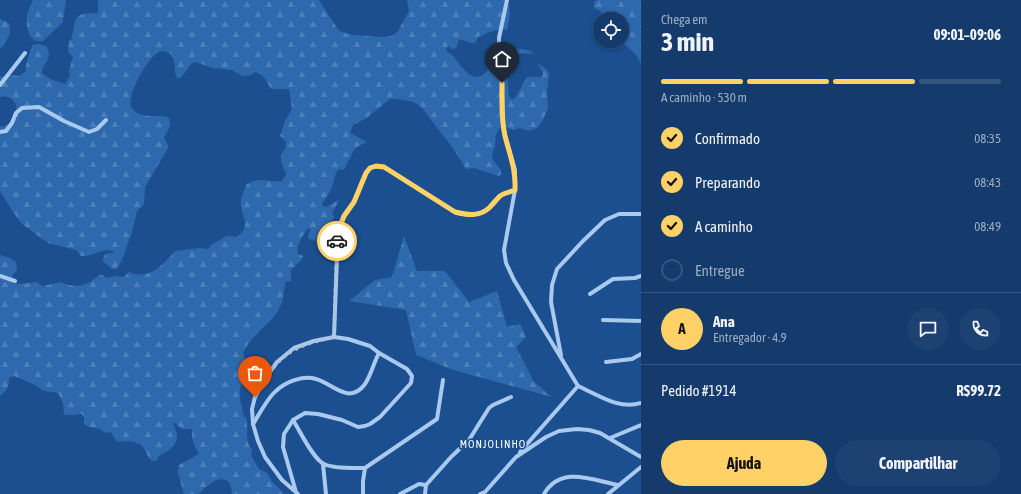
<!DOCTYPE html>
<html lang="pt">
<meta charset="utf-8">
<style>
body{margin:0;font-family:"Asap Condensed",sans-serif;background:#1d4271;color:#f1f3f6;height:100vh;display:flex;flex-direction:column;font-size:15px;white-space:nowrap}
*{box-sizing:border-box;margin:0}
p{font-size:13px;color:#9dadc1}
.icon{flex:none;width:22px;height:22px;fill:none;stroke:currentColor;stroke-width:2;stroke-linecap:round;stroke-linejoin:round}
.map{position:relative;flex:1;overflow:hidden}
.details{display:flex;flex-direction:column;background:#143b6b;width:380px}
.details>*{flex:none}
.buttons{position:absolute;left:593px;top:12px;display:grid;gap:8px}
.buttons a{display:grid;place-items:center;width:36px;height:36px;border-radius:50%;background:#143b6b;box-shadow:0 2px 6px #0003,0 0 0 1px #33557e;font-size:20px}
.pin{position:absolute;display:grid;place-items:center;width:34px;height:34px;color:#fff;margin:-41px -17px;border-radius:50% 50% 50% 0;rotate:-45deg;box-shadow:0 0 4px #0007}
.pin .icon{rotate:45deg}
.courier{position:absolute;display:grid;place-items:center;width:40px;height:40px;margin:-20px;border:3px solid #ffd166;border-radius:50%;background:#fff;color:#222;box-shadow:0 1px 5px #0007}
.overview em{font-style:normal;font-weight:700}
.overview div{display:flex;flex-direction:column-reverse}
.overview{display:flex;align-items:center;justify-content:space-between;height:68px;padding:0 20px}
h1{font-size:26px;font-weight:700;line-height:30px}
.bar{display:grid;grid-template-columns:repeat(4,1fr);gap:6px 4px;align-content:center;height:48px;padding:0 20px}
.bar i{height:5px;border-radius:3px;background:#33557e}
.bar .selected{background:#ffd166}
.bar p{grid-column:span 4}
.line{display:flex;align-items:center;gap:10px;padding:0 20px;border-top:1px solid #33557e}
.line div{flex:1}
.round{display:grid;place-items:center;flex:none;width:42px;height:42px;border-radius:21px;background:#1d4271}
ol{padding:0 20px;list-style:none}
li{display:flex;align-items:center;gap:12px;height:44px}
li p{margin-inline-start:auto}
li .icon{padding:4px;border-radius:50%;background:#ffd166;color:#111;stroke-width:4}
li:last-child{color:#9dadc1}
li i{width:22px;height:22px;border:2px solid #33557e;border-radius:50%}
.action{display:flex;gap:8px;margin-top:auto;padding:8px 20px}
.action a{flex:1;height:46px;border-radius:24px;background:#ffd166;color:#111;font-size:16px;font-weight:700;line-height:46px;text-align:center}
.action a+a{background:#1d4271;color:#f1f3f6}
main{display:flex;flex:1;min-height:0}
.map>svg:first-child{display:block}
.forest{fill:url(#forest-firs)}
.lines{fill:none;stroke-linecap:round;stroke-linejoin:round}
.minor{stroke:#a9c9ee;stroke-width:4}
.done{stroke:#afc1d8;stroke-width:4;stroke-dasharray:0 7.2}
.route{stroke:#ffd166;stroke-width:5}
.labels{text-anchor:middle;stroke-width:3.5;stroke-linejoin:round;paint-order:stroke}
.neighbourhood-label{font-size:11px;letter-spacing:1px;fill:#fff;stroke:#1b4f8f}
</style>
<main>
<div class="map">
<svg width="641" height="494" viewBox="0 0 641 494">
<defs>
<pattern id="forest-firs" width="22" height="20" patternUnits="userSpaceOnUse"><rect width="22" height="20" fill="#2e69ad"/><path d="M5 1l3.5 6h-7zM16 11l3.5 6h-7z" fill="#4d80b9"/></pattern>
</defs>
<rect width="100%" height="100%" fill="#1b4f8f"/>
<g class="forest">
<path d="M33,0H66L63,22L43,41C40,41 38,41 36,41C26,37 25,17 29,9C30,5 32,3 33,0Z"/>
<path d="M98,0H319L339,31L353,35L382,37L392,36L398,31L409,11L407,0H505C513,9 509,19 507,30C494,28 489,33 478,37L475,43H471L459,39L456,48L452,49L448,46L446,51C449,53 451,54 454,57C456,59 458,62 460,65C468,75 479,84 488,69L486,65L487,58L501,54L505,55C515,48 523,47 534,53L531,54L521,53L506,63L509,96L512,100C520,95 521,84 527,77H541L543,75V73L537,63L545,68L549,73L547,92L548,108L542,122L537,128L528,131L520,128L513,130L502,126C494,133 496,137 495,146C494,149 492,153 492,156C493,161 498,166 501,170V174L499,176L474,168L468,169L465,168C457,152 446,139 435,125C429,118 425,109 417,104C411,100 397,99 390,99L365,119L353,125L350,133L367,142L355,148L345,168L343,170L339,169C334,175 335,177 333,184C331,191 326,198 322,204L323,206L326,207L339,200L332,213L334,217L331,222V232L324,245L321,246L314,240L309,239L308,236L310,230L309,228L307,229C303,236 295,246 298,254L303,256L302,259L291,270V281L286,282C283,290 284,299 280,307C271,325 251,334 243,353C246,362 248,372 244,381C242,385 240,386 240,389C238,400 243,407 244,418L246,417C249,428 244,442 252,449L251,454L252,457L259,469L267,473L273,483L280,489L284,494H232L231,487L228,481C226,480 223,479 221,479C214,479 203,489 199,494H184L178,473L179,465L199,454C194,445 191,439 192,429H182L173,422C173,425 176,430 177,434C178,444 169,452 160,455L156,461H152C148,458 146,452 143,447C138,440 126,441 118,442L115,439L111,432L106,433L100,429L86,426L84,424V416L81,414L72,415H64L63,403L58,393L44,391L35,385L14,376L9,378C9,386 7,391 0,396V255L10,258L16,262L17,270L12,276V283L19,284L38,282L39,284L43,286L61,282C69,287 81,287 90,282C94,280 97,276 101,274L106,278L115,276L124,277L129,272C148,281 163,265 175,251L199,248L208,249L211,245L227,236L237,237C252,225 242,219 241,205C240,199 244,190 247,184C261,176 268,183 282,181L286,174C284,168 279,161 282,154C284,148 286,150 286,142L280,136L285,121L292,109L289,89H271L264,77L257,72H255L251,75L243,76L232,70L213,68L195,62C187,65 186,76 178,79C171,70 180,55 164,51C152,48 124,97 132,108C141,121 158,113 169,118C172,125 168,131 164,137L168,145V148L145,187L144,204L137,211L132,232L122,260L117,269H112L103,261C103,252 109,254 115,252C103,246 93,257 81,256L76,250L48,243L22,224L13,212L0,191V126L4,127C9,125 18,111 16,105C14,98 6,95 0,97V77L9,75L19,76L26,71V65L32,45L39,44L46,46C54,60 43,61 42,73L50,79L65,84L70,76L69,70L73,57L68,52L69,40H71C78,16 70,14 98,13Z"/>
<path d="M597,0H641V64C636,53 628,45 617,41H622V19H602L601,11L594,8V2Z"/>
<path d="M0,19L9,23C12,34 8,38 2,47L0,48Z"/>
<polygon points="404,236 417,271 445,271 469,302 497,291 507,327 520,324 526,337 516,347 534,382 552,397 453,370 416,355 406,310 349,301 375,280 392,277"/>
</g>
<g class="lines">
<g class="minor">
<polyline points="0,85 25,53"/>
<polyline points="0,132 6,131 12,123 16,113 22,108 39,107 64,121 89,132 97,129 106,120"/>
<polyline points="515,190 504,250 506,263 514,280 578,386"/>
<polyline points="0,276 15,281"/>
<polyline points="590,294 613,279 635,278 641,276"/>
<polyline points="603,320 641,321"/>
<path d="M334,337L338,231L344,216L354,202L366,173L370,168L376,166L384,167L455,212C467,215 479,217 489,208C493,204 496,200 500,196C504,193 510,192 515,190V170L505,135L503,124L502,83L499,53V38L507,0"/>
<polyline points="561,355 551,302 552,285 557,269 583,241 605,220 619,214 641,214"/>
<polyline points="606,362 632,359 641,354"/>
<path d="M578,386C598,395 619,410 641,403"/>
<path d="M293,420C300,431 313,459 324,464C334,469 354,468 365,468"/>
<path d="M253,424C259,415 268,397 276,391C285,382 303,375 316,379C332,383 349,406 365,384C371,375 374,362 379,353"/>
<polyline points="610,438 641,425"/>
<polyline points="520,452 578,386"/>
<polyline points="323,464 326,494"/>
<polyline points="296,492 283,447 284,434 293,420 305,413 318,414 342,420 358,427 365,426 370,424 380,417 411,383 412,376 407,369 379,353 370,346 348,339 334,337 314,341 294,348 277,362 267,376 255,397 252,409 253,424 258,441 265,457 282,480 298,494"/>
<polyline points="363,494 363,481 365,468 437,419 443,380"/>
<polyline points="400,494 419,484 426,485"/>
<polyline points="425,494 426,485 451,457 469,440 489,408 493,405 511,397"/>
<polyline points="480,494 485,492 516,457 546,437 559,431 577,429 589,430 600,433 641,457"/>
<path d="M544,494C561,465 592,480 618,485"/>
<polyline points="608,494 641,467"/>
</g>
</g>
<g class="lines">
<path class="done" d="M255,397C277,356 288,347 334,337L337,241"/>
<path class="route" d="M337,241L338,231L344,216L354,202L366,173L370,168L376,166L384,167L455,212C467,215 479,217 489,208C493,204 496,200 500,196C504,193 510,192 515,190C516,169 510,156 505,136C501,119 502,100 502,83"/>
</g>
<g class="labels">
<g class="neighbourhood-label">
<text x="493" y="448">MONJOLINHO</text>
</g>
</g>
</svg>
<div class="buttons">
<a><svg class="icon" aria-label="locate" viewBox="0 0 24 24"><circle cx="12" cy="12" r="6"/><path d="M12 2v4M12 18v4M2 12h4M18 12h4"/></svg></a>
</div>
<div class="pin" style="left:255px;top:397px;background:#ea580c"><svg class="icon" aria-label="bag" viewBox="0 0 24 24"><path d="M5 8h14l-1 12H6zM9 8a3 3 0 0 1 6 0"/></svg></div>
<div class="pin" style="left:502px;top:83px;background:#1f2937"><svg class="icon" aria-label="home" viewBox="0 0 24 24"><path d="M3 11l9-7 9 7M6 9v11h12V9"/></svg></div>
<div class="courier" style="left:337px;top:241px"><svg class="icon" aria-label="car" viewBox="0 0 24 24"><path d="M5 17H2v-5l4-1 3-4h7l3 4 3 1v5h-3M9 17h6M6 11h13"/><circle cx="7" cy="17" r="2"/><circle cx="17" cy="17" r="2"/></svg></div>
</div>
<section class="details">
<div class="overview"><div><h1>3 min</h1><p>Chega em</p></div><em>09:01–09:06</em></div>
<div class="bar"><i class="selected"></i><i class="selected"></i><i class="selected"></i><i></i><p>A caminho · 530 m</p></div>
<ol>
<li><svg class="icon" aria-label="check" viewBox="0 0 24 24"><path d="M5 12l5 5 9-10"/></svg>Confirmado<p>08:35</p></li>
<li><svg class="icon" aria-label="check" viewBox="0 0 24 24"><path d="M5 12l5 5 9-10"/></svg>Preparando<p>08:43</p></li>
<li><svg class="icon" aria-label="check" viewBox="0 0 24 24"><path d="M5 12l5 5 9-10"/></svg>A caminho<p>08:49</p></li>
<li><i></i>Entregue</li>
</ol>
<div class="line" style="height:72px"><b class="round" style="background:#ffd166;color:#111">A</b><div><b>Ana</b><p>Entregador · 4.9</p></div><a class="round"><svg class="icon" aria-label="chat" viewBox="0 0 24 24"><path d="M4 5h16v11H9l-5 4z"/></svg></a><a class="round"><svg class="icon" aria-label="phone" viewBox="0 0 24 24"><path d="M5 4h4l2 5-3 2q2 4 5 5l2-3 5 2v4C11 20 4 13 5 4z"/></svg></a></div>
<div class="line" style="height:52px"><div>Pedido #1914</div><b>R$99.72</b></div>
<div class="action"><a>Ajuda</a><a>Compartilhar</a></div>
</section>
</main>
